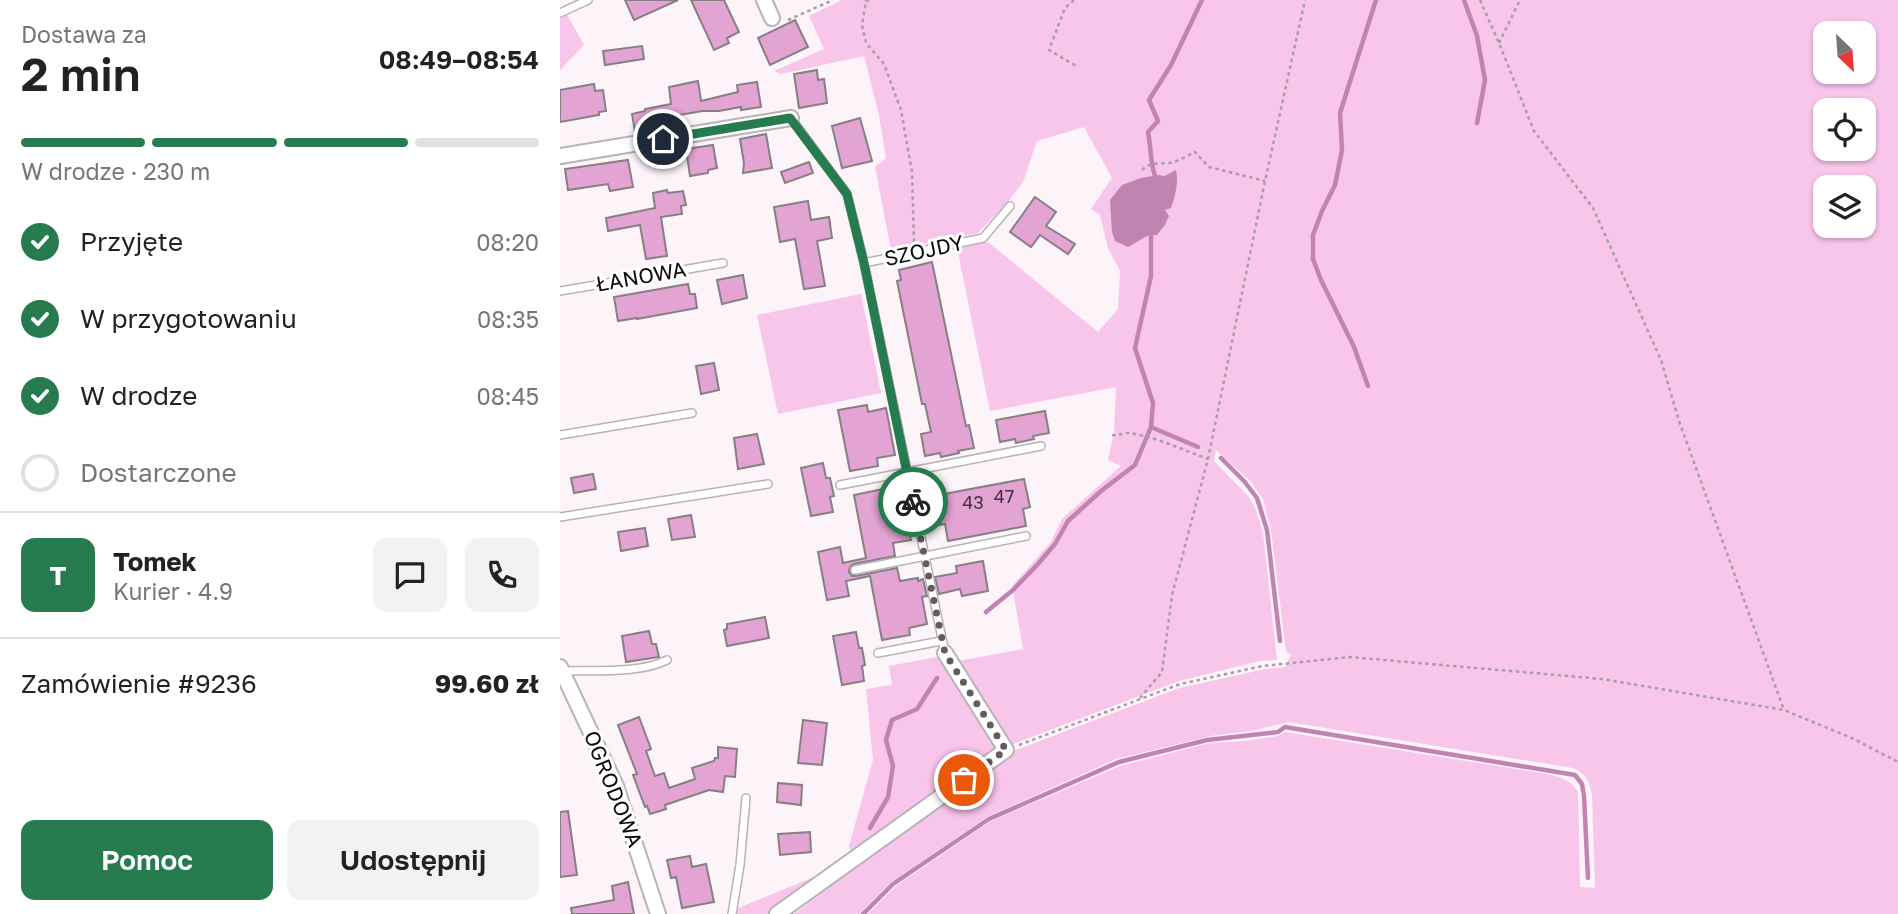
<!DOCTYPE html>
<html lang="pl">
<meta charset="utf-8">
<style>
body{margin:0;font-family:"Golos Text",sans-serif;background:#f2f2f2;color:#222;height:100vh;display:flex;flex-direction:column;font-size:26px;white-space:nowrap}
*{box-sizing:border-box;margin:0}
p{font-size:23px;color:#767676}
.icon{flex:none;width:38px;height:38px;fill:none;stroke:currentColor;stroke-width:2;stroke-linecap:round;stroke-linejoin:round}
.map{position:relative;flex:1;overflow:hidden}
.sheet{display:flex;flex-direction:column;background:#fff;width:560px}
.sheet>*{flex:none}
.needle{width:46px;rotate:155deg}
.tools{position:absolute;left:1253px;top:21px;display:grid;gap:14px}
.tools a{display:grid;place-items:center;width:63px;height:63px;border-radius:14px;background:#fff;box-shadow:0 2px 5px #0004;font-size:35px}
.pin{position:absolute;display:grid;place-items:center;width:60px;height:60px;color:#fff;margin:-30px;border:4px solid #fff;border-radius:50%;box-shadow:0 2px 7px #0007}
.courier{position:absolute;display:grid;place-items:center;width:70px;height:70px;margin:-35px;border:5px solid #267c4f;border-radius:50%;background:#fff;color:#222;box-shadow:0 2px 9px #0007}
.head em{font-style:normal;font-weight:600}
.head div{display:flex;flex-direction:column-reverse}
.head{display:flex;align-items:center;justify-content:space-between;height:119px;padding:0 21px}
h1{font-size:46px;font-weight:600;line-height:52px}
.bar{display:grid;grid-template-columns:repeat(4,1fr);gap:10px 7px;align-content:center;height:84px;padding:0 21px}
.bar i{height:9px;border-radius:5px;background:#e0e0e0}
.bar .on{background:#267c4f}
.bar p{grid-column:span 4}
.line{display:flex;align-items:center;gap:18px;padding:0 21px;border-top:2px solid #e0e0e0}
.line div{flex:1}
.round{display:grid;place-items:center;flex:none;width:74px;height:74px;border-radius:14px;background:#f2f2f2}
ol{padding:0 21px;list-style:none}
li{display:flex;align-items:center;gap:21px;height:77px}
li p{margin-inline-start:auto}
li .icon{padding:7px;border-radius:50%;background:#267c4f;color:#fff;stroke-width:4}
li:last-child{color:#767676}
li i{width:38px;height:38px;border:4px solid #e0e0e0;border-radius:50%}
.primary-button{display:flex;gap:14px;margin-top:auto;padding:14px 21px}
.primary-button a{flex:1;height:80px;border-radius:14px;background:#267c4f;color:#fff;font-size:28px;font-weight:600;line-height:80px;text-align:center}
.primary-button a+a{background:#f2f2f2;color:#222}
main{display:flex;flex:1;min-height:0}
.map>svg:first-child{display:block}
.green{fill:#f8c5eb;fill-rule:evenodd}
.water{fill:#c183b2}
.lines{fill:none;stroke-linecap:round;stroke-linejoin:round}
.stream{stroke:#c183b2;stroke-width:4.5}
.building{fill:#e3a3d3;stroke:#867f84;stroke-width:2}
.lane-casing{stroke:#b9b2b7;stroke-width:10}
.street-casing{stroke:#b9b2b7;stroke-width:18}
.path{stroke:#a6a0a4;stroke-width:2.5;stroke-dasharray:3.5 3.5;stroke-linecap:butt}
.lane{stroke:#fff;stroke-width:7}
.street{stroke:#fff;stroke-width:14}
.done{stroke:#615d5f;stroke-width:7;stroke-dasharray:0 12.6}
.route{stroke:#267c4f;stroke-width:9}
.labels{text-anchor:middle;stroke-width:6;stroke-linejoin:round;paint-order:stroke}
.number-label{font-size:18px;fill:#42313e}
.street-label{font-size:21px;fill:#0d0b0c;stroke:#fff}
</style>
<main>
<section class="sheet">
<div class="head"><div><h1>2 min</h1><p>Dostawa za</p></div><em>08:49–08:54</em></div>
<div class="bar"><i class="on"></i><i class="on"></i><i class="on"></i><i></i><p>W drodze · 230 m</p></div>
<ol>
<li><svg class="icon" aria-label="check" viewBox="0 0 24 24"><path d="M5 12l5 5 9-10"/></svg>Przyjęte<p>08:20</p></li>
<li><svg class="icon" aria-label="check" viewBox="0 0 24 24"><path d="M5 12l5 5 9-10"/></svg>W przygotowaniu<p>08:35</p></li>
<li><svg class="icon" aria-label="check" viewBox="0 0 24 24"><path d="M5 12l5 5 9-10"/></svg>W drodze<p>08:45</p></li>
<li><i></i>Dostarczone</li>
</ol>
<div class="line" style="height:126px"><b class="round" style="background:#267c4f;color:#fff">T</b><div><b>Tomek</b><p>Kurier · 4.9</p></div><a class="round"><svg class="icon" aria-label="chat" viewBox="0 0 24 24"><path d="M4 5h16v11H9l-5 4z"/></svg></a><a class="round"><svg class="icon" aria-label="phone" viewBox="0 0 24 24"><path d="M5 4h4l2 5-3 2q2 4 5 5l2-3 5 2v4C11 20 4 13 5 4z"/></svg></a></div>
<div class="line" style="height:91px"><div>Zamówienie #9236</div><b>99.60 zł</b></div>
<div class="primary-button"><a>Pomoc</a><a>Udostępnij</a></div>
</section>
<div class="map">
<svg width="1338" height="914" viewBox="0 0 1338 914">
<rect width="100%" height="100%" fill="#fcf4f9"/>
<g class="green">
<path d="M282,0H1338V914H308L336,886L431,821L560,766L650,743L685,741L718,736L725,732L987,774C1000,777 1011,780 1018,792L1020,887L1035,888L1032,794C1029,782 1026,773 1013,768L728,722L691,731L651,736L556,759L427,817L329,884L299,914H234L448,753L619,688L705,669L725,667L731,654L726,652L711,530L703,499L691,482L656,450L654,461L689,497L696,510L703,533L717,660L700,661L619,681L448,746L398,661L463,649L452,586L491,542L502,519L561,466L548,460L554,432L556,387L430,411L397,247L428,242L538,332L558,309L560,271L548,248L540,215L531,209L552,178L524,127L477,141L463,182L447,203L418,233L331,250L315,167L326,158L319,115L304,56L221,74L214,71L264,49L249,16ZM1265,33H1304V72H1265ZM1265,110H1304V149H1265ZM599,175L605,176V210L609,216L605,225L597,235L587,236ZM1265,187H1304V226H1265Z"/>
<polygon points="6,13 24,45 0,70 0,16"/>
<polygon points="301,294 321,393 218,414 197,315"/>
<polygon points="382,656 443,748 295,855 291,851 289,846 313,760 306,689 332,685 329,666"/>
<polygon points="254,877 256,882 211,914 176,914 176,909"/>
</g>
<path class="water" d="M616,170C619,182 615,196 611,208L605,210L609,216L605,225L597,235L587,236L568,247L555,241L552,232L550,200L562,185L581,178L599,175L605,176Z"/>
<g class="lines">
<g class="stream">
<polyline points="904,0 917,36 925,80 917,123"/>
<path d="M595,176C590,161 591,147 588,132L598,121L589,100L611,65L642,0"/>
<polyline points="591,236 591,276 575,348 593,403 591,427 638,447"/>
<polyline points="808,386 794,347 761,280 753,259 753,235 762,211 775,185 782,150 780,113 816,0"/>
<polyline points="661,458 684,481 697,498 707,530 720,641"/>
<polyline points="426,612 453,590 477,565 495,544 508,521 541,491 575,465 591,427"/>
<polyline points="310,828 328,797 333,766 326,740 332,720 357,709 377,678"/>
<polyline points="303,914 333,884 429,819 559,762 647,740 718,732 725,727 1015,775 1022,784 1024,796 1028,878"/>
</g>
</g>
<g class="building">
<polygon points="65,0 118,0 74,20"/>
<polygon points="131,0 164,0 179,32 167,38 169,43 154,50"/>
<polygon points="235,20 248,47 210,65 198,38"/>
<polygon points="82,46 84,59 45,65 43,51"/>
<polygon points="257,70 258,80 264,79 267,103 239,108 234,74"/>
<polygon points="138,81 141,101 178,92 177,85 197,82 201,107 181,110 181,107 159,111 142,111 97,119 99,129 75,132 72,114 85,111 85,109 111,104 109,87"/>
<polygon points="34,84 35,91 43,90 46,111 39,112 39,115 0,122 0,90"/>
<polygon points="300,118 312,161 282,168 272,126"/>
<polygon points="206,134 212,168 183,173 184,163 180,139"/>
<polygon points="153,145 157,168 148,170 148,173 130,176 126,149"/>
<polygon points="68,160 73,187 50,191 48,184 8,190 5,169"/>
<polygon points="249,162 253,173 225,183 221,172"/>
<polygon points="107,190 108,193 123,191 126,205 121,206 122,214 101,217 107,256 86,259 80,225 48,231 46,218 95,208 93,193"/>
<polygon points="475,197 496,212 486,226 515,244 508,254 480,235 471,247 450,232"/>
<polygon points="248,201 251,220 269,217 272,238 257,241 265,286 244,289 235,239 220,242 214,207"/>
<polygon points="372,262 406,426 409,425 414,448 398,451 399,453 381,457 380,453 365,456 361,434 371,432 365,404 362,404 337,281 341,280 339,270"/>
<polygon points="183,275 187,298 162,304 157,280"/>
<polygon points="128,284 130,294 135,294 137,308 77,319 77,318 58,321 54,297"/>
<polygon points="154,363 159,390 141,394 136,366"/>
<polygon points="307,405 308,412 326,408 335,455 317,458 318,466 290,471 278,410"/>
<polygon points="485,411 489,433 473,436 474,439 456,443 455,439 440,442 436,420"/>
<polygon points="197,434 204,464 178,469 174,438"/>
<polygon points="263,463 266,478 270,478 274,496 270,497 273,512 251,516 241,468"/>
<polygon points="33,474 36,489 14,493 11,478"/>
<polygon points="464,479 470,507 463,509 466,526 388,541 385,524 378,525 373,496"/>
<polygon points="323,489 324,497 342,494 351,540 333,543 335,556 294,564 290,567 289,572 292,576 296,576 337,568 340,581 358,578 358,581 363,579 367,596 362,597 367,624 349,628 350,635 322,640 310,576 286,581 289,596 267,600 258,552 280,547 283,563 306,558 294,495"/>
<polygon points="131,515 135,537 112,540 108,519"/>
<polygon points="85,528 88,546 61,551 58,532"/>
<polygon points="423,561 428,591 402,596 400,589 379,594 375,577 397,573 396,566"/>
<polygon points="205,617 209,638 167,646 164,630 167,629 167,624"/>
<polygon points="89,631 92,644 96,644 99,657 66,662 62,636"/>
<polygon points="296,632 299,648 302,648 305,665 302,666 304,681 282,685 273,636"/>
<polygon points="79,717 91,749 86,751 95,776 104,773 109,788 135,779 132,768 154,761 155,758 158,758 158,747 177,749 175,777 165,776 163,792 149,790 105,805 106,809 90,814 87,806 85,807 73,775 77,774 58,725"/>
<polygon points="243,720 267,723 262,765 238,763"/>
<polygon points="218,783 242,785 241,805 217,802"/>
<polygon points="8,811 17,875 0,877 0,812"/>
<polygon points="250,832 251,852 220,855 218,834"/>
<polygon points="130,856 132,867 146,864 154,902 122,908 116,877 111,878 107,860"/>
<polygon points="68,882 74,914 12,914 11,908 54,900 52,886"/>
</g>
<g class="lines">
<defs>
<g id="lane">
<polyline points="0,13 28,0"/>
<polyline points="231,118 287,194 304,263 423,238 450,206"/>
<polyline points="304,263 385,653"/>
<polyline points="0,291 163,263"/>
<polyline points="0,435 132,413"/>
<polyline points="280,485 481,446"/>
<polyline points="0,517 208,484"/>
<polyline points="295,570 466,536"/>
<polyline points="318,653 381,641"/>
<path d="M2,671C33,670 80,674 107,660"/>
<polyline points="172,914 180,865 186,798"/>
</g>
<g id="street">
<polyline points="204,0 212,18"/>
<polyline points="0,156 231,118"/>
<polyline points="0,667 56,786 98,914"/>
<polyline points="217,914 446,750 385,653"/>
</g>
</defs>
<use href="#lane" class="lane-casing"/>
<use href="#street" class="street-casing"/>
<g class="path">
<polyline points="309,0 306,1 302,25 306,43 324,64 341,110 352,172 354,242"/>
<polyline points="514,0 505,8 489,50 518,67"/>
<polyline points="920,0 939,43 974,131 1033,208 1101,360 1120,424 1224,710"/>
<polyline points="228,20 273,0"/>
<polyline points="939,43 960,0"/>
<path d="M582,170C590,162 598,164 609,163C617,162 627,156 635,152L649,167L705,181"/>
<path d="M552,435C558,436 563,433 568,433C591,435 626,451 648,459"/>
<polyline points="580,698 602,672 612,595 648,459 705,181 745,0"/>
<polyline points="459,745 620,684 703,666 790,657 1042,679 1224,710 1294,739 1338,762"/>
</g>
<use href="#lane" class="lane"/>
<use href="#street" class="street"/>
</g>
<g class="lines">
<polyline class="done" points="353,502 385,653 446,750 404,780"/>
<polyline class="route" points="103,139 230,118 287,194 304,263 353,502"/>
</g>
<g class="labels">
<g class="number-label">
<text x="444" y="503">47</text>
<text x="413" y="509">43</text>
</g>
<g class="street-label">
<text transform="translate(364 251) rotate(-12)" y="7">SZOJDY</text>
<text transform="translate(81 277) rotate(-10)" y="7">ŁANOWA</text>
<text transform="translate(53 789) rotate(68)" y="7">OGRODOWA</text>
</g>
</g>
</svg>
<div class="tools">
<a><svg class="needle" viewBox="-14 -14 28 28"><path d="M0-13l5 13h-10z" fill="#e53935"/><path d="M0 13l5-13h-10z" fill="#767676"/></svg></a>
<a><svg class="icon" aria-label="locate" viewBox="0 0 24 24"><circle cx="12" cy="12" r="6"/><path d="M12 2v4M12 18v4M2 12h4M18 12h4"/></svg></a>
<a><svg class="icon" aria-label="layers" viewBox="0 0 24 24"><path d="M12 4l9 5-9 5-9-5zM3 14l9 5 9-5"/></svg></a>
</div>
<div class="pin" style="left:404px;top:780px;background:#ea580c"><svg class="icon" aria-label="bag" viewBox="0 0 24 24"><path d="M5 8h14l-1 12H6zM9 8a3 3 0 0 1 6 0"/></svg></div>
<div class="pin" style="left:103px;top:139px;background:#1f2937"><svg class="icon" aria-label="home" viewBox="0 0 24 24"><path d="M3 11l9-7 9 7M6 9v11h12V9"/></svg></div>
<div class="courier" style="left:353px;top:502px"><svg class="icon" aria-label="bike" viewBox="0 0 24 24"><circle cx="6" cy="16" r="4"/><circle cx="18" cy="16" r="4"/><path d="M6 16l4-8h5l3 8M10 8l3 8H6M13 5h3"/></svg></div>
</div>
</main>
